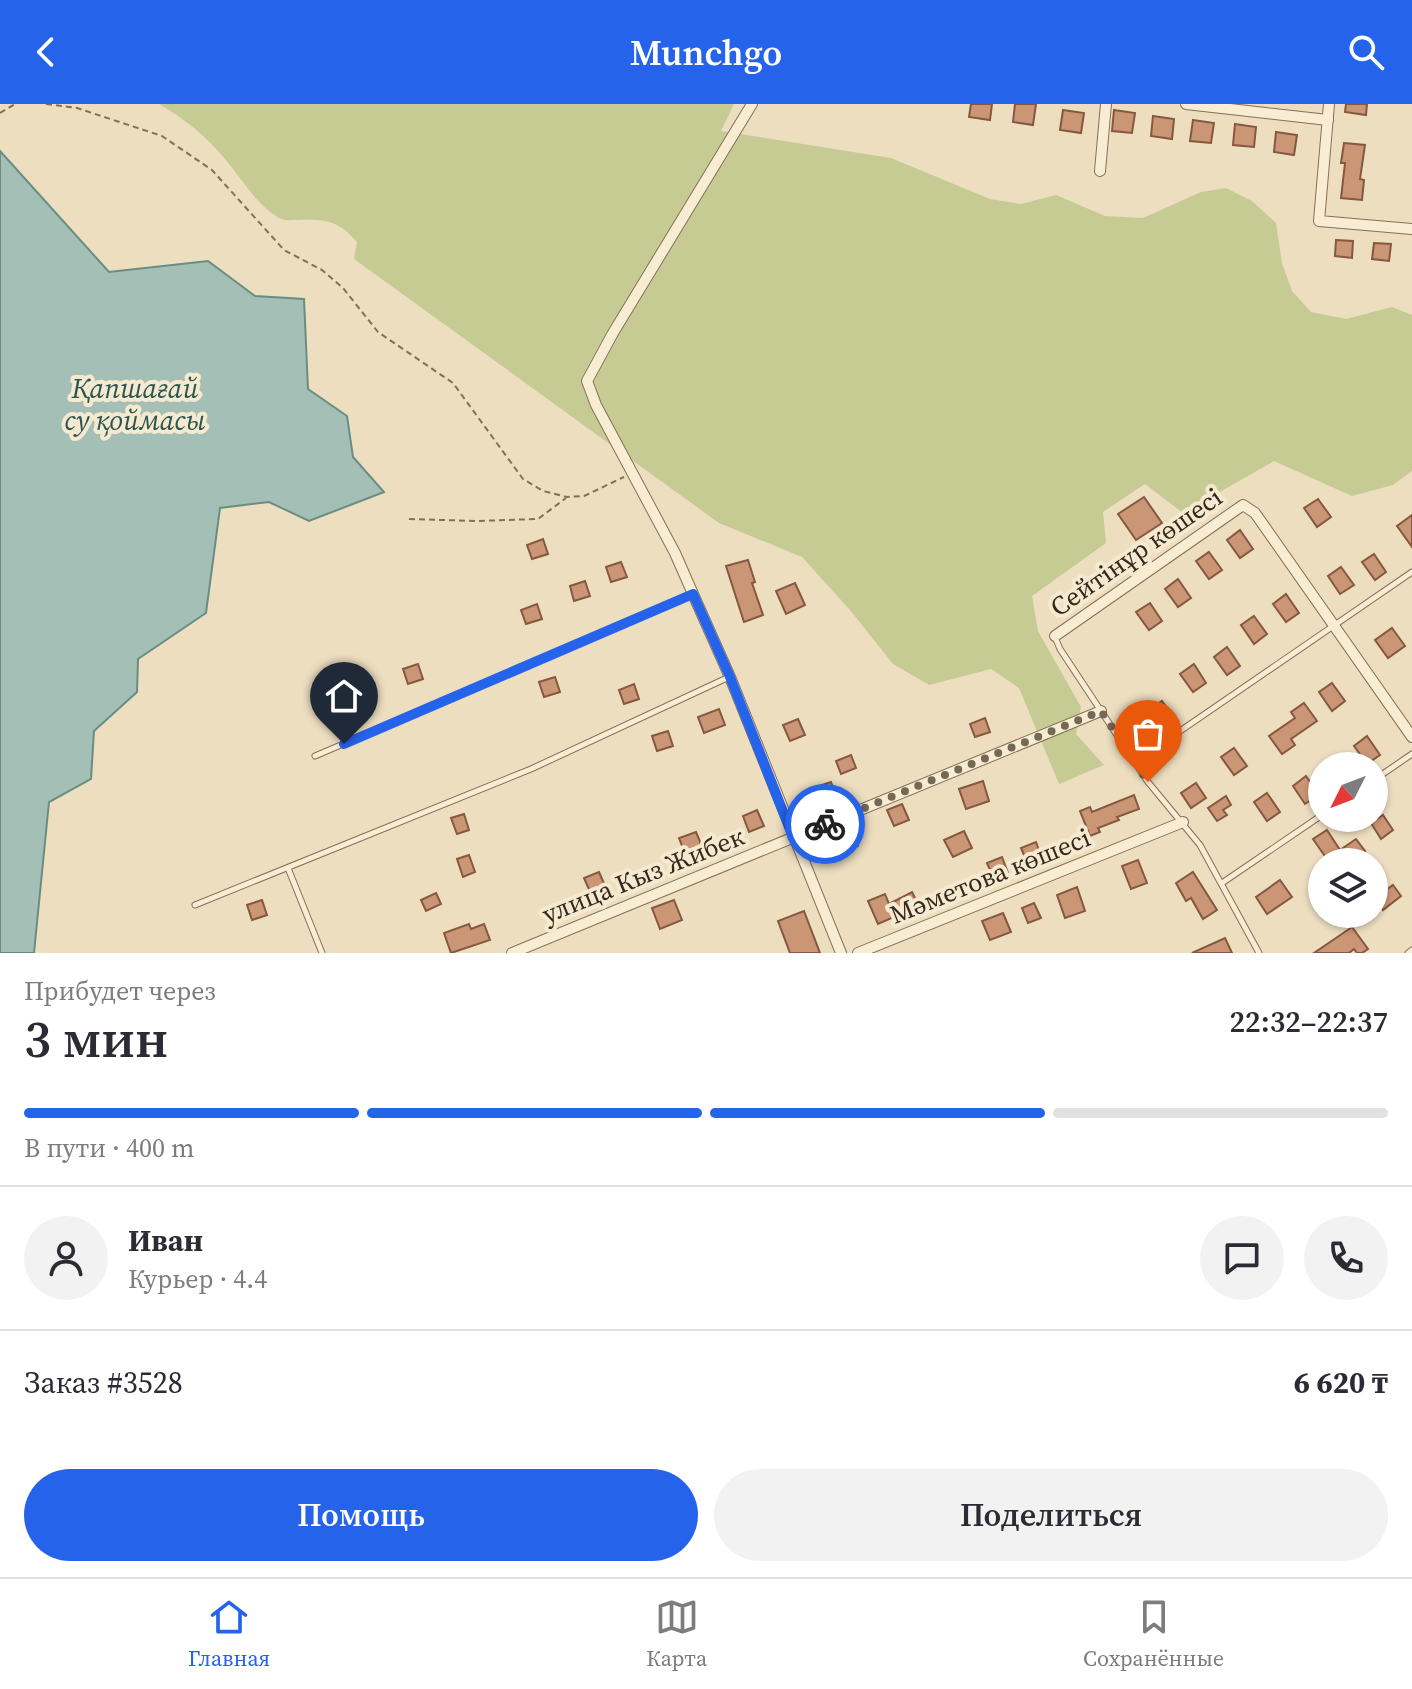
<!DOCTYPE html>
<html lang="ru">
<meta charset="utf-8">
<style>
body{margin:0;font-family:"Source Serif 4",serif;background:#f2f2f3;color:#2b2b33;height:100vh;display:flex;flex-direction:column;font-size:30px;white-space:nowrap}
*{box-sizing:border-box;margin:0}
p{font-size:26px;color:#7c7c81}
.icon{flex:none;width:44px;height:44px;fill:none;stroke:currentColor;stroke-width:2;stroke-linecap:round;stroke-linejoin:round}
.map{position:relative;height:849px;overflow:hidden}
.details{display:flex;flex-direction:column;background:#fff;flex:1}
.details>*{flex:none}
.needle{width:52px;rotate:228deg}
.controls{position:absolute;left:1308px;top:648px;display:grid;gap:16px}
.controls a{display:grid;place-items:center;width:80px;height:80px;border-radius:50%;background:#fff;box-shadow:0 2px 6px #0004;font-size:40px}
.pin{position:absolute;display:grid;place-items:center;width:68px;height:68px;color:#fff;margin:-82px -34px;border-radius:50% 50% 50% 0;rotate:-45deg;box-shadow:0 0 8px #0007}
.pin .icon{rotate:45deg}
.courier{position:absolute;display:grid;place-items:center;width:80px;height:80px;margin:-40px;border:6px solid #2563eb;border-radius:50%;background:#fff;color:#222;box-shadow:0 2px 10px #0007}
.summary em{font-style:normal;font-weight:600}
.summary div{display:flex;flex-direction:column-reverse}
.summary{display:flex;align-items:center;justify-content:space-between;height:136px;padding:0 24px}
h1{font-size:52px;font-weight:600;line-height:60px}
.bar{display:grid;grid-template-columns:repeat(4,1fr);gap:12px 8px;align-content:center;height:96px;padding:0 24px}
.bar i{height:10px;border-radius:6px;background:#e1e1e2}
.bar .active{background:#2563eb}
.bar p{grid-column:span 4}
.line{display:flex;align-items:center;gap:20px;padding:0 24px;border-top:2px solid #e1e1e2}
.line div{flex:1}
.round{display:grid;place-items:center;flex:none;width:84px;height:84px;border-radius:42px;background:#f2f2f3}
.action{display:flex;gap:16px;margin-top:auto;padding:16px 24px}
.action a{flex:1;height:92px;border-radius:48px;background:#2563eb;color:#fff;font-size:32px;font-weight:600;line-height:92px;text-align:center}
.action a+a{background:#f2f2f3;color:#2b2b33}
header{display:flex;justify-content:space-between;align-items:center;height:104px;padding:0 24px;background:#2563eb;color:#fff;font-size:36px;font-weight:600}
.tab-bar{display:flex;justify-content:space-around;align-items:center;height:112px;border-top:2px solid #e1e1e2;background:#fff;font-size:22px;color:#7c7c81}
.tab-bar a{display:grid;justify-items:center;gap:4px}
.tab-bar .active{color:#2563eb}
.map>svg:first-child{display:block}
.green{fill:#c6cb94}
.water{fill:#a3bfb6;stroke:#6a8d83;stroke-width:2}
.building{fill:#cb9676;stroke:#85583f;stroke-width:2}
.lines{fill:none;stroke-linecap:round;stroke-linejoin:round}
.lane-casing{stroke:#866f58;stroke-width:7}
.street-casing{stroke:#866f58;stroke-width:12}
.path{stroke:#866f58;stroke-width:2;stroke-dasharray:6 4;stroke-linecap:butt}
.lane{stroke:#f8ecd3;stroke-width:5}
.street{stroke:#f8ecd3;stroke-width:10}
.done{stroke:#766856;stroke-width:8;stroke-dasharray:0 14.4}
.route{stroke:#2563eb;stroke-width:10}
.labels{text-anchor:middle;stroke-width:8;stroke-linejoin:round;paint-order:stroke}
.street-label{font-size:26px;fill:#36281d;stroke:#f5e9d0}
.water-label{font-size:28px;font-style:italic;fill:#2c5551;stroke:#f5e9d0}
</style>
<header><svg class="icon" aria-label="back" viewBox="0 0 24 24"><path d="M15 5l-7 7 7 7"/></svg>Munchgo<svg class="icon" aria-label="search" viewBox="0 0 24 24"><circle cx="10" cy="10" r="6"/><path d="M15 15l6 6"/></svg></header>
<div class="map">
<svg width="1412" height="849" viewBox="0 0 1412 849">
<rect width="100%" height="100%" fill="#eddec0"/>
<path class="green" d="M159,0H734L721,27L891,54L990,95L1021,100L1056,91L1105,112L1143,114L1201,88L1226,84L1252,97L1276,119L1282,159L1292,187L1311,208L1346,215L1392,203L1412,211V367L1393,381L1352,392L1274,357L1183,409L1145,380L1103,408L1106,439L1032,492L1038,527L1081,603L1076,630L1104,661L1059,680L1019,584L991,565L929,581L893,560L850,506L802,453L719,419L354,155L357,138C338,116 325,115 297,116C290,116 285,117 279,114C255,100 243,76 225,55C206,32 185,15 159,0Z"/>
<polygon class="water" points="0,47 109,168 208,157 255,192 304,195 308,285 347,312 353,353 384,388 309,417 269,398 220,404 206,509 138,555 137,588 94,627 91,675 49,698 34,849 0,849"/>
<g class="building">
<polygon points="971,0 992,0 990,16 969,13"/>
<polygon points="1015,0 1036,0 1033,21 1013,18"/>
<polygon points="1346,0 1367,0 1366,11 1345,8"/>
<polygon points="1063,6 1084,9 1081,29 1060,26"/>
<polygon points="1114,6 1135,9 1132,29 1112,27"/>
<polygon points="1153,12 1174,15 1172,35 1151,32"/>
<polygon points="1193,16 1214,19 1211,39 1190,37"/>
<polygon points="1235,20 1256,23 1254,43 1233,41"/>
<polygon points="1276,28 1297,31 1294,51 1274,48"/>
<polygon points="1344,39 1365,41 1360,75 1364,76 1362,96 1341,94 1345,59 1341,59"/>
<polygon points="1336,136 1353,137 1352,154 1335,152"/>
<polygon points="1374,139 1391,140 1389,157 1372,155"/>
<polygon points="1144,393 1162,419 1136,436 1118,410"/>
<polygon points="1318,395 1331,413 1317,423 1304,404"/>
<polygon points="1412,411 1412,443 1397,422"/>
<polygon points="1240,426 1253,445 1240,454 1227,436"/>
<polygon points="543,435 548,450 532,455 527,441"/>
<polygon points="1209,448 1222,466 1209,475 1196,457"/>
<polygon points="1374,450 1386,468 1375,476 1362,458"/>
<polygon points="748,456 755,478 752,479 763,511 744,518 726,462"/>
<polygon points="621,458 627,473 611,478 606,463"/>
<polygon points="1341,463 1354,481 1340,490 1328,472"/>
<polygon points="1178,475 1191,494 1178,503 1165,485"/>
<polygon points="585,477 590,492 574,497 570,482"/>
<polygon points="795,479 805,501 786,510 776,487"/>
<polygon points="1286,490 1299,509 1286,518 1273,500"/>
<polygon points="1150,499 1162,517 1149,526 1136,508"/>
<polygon points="537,500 542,515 526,520 521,506"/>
<polygon points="1254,512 1267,530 1254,540 1241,521"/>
<polygon points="1392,524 1405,542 1388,554 1375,536"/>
<polygon points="1227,543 1240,562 1227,571 1214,553"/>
<polygon points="418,560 423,575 408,580 403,565"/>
<polygon points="1194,560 1206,579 1193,588 1180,570"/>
<polygon points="555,573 560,588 544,593 539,578"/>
<polygon points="1332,579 1345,597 1332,607 1319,588"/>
<polygon points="634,580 639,595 624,600 619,586"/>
<polygon points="1162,597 1175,615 1162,624 1149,606"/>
<polygon points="1304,599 1317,617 1291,635 1295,641 1282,650 1269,632 1295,614 1291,608"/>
<polygon points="719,605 725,621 704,629 698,613"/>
<polygon points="985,614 990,628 975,633 970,620"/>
<polygon points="798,615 805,631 790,637 783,621"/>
<polygon points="668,627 673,642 657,647 652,632"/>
<polygon points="1367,632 1380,651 1367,660 1354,642"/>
<polygon points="1234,644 1247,662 1234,671 1221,653"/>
<polygon points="851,651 856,664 841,670 836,657"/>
<polygon points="1306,672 1319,691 1305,700 1293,682"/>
<polygon points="983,677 989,697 966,705 959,685"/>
<polygon points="831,678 836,691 821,697 816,683"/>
<polygon points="1196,679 1206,694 1191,704 1181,689"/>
<polygon points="1267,689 1280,708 1267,717 1254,698"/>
<polygon points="1134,691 1139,705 1117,713 1119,716 1098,724 1100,728 1090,732 1080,707 1090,703 1092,708"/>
<polygon points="1226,692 1231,701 1223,706 1227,711 1217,717 1208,704"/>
<polygon points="902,700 909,716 894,722 887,706"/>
<polygon points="757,706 764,722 749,728 743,712"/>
<polygon points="464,710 469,726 457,730 451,714"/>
<polygon points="1383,711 1393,726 1381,735 1371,719"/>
<polygon points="1327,726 1340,746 1356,735 1365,747 1347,758 1329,758 1313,735"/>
<polygon points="964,727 972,744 953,753 944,736"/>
<polygon points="696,728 703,745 686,752 679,734"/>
<polygon points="853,728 858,742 843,748 838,734"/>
<polygon points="1036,738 1041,752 1027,758 1021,744"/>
<polygon points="469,751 475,768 463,773 457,755"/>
<polygon points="1002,753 1008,769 994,775 987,759"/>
<polygon points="1138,756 1147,779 1131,785 1122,762"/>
<polygon points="599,768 606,784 591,790 584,774"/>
<polygon points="1193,768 1217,806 1203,815 1191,794 1186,797 1176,779"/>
<polygon points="1280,776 1292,793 1267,810 1256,793"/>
<polygon points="1393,781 1401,792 1383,806 1374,795"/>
<polygon points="1077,783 1085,807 1065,814 1057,791"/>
<polygon points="912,788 919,802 878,820 868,797 885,790 889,800"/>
<polygon points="436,789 441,800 426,807 421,796"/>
<polygon points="262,796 267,811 252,816 247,801"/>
<polygon points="674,796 682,816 660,825 652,804"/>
<polygon points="1034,799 1041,814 1028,819 1022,804"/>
<polygon points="804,807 820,849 790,849 778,817"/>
<polygon points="1003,809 1011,828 990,836 982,817"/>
<polygon points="469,820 471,825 484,820 490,836 451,849 444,829"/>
<polygon points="1352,823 1368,845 1362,849 1357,849 1354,845 1349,849 1314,849"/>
<polygon points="1225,834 1232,849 1192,849"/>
</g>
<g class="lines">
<defs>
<g id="lane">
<polyline points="1055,533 1060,545 1148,678 1200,741 1259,849"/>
<polyline points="315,652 692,491"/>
<polyline points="1135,658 1412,468"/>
<polyline points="1374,676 1412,650"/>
<polyline points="288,764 322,849"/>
<polyline points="1222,779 1322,711"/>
<polyline points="195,801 531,665 729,573"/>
<polyline points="1408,849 1412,846"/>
</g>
<g id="street">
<polyline points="752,0 613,229 587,277 596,301 675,449 693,490 730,573 841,849"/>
<polyline points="1186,0 1328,16"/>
<polyline points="1329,0 1319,117 1412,125"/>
<polyline points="1100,67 1106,0"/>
<polyline points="1055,532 1243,401 1255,409 1412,633"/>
<polyline points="512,849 1101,607"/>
<polyline points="858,849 1183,718"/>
</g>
</defs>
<use href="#lane" class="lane-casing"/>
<use href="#street" class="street-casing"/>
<g class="path">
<polyline points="46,0 77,4 162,32 212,66 284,146 322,166 343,184 378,228 453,279 523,375 543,387 567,393 584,392 624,373"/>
<polyline points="0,9 15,0"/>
<polyline points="409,415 476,417 538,415 566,394"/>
</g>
<use href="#lane" class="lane"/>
<use href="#street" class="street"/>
</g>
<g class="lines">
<polyline class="done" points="825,720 1101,607 1148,678"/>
<polyline class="route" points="344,640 693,490 730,573 793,733 825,720"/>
</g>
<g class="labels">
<g class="street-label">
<text transform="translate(1136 448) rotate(-35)" y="9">Сейтінұр көшесі</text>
<text transform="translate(643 771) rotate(-22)" y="9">улица Кыз Жибек</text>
<text transform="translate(990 772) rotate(-22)" y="9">Мәметова көшесі</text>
</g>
<g class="water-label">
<text x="135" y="294">Қапшағай<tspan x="135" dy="32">су қоймасы</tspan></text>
</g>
</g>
</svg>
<div class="controls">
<a><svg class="needle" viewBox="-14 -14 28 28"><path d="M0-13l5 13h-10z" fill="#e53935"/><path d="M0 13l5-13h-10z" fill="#7c7c81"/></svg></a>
<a><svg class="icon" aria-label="layers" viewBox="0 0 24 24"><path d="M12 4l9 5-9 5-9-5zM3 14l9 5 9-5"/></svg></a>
</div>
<div class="pin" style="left:1148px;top:678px;background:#ea580c"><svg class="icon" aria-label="bag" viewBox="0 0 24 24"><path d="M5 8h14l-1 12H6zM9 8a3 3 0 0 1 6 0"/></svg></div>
<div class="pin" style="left:344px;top:640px;background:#1f2937"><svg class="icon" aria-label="home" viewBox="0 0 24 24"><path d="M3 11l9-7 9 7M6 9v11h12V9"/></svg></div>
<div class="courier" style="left:825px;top:720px"><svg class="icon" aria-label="bike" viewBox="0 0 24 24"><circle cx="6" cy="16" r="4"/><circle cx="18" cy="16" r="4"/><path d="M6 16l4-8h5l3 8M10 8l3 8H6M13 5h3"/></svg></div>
</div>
<section class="details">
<div class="summary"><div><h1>3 мин</h1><p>Прибудет через</p></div><em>22:32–22:37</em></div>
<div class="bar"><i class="active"></i><i class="active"></i><i class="active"></i><i></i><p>В пути · 400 m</p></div>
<div class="line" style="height:144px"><a class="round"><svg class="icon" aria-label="person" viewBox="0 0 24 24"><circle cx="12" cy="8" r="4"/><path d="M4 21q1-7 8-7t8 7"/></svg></a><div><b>Иван</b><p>Курьер · 4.4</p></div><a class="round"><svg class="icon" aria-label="chat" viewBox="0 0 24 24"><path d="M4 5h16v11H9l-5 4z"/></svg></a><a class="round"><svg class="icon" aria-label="phone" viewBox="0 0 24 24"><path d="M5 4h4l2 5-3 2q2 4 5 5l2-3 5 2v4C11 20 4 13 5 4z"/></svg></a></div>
<div class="line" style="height:104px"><div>Заказ #3528</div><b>6 620 ₸</b></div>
<div class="action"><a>Помощь</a><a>Поделиться</a></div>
</section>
<nav class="tab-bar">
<a class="active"><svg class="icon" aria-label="home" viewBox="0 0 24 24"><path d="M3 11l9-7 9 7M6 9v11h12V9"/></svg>Главная</a>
<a><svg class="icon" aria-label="map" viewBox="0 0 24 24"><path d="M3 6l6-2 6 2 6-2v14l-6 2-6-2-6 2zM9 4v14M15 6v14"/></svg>Карта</a>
<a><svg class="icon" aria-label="saved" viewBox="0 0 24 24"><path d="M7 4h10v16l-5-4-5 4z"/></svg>Сохранённые</a>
</nav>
